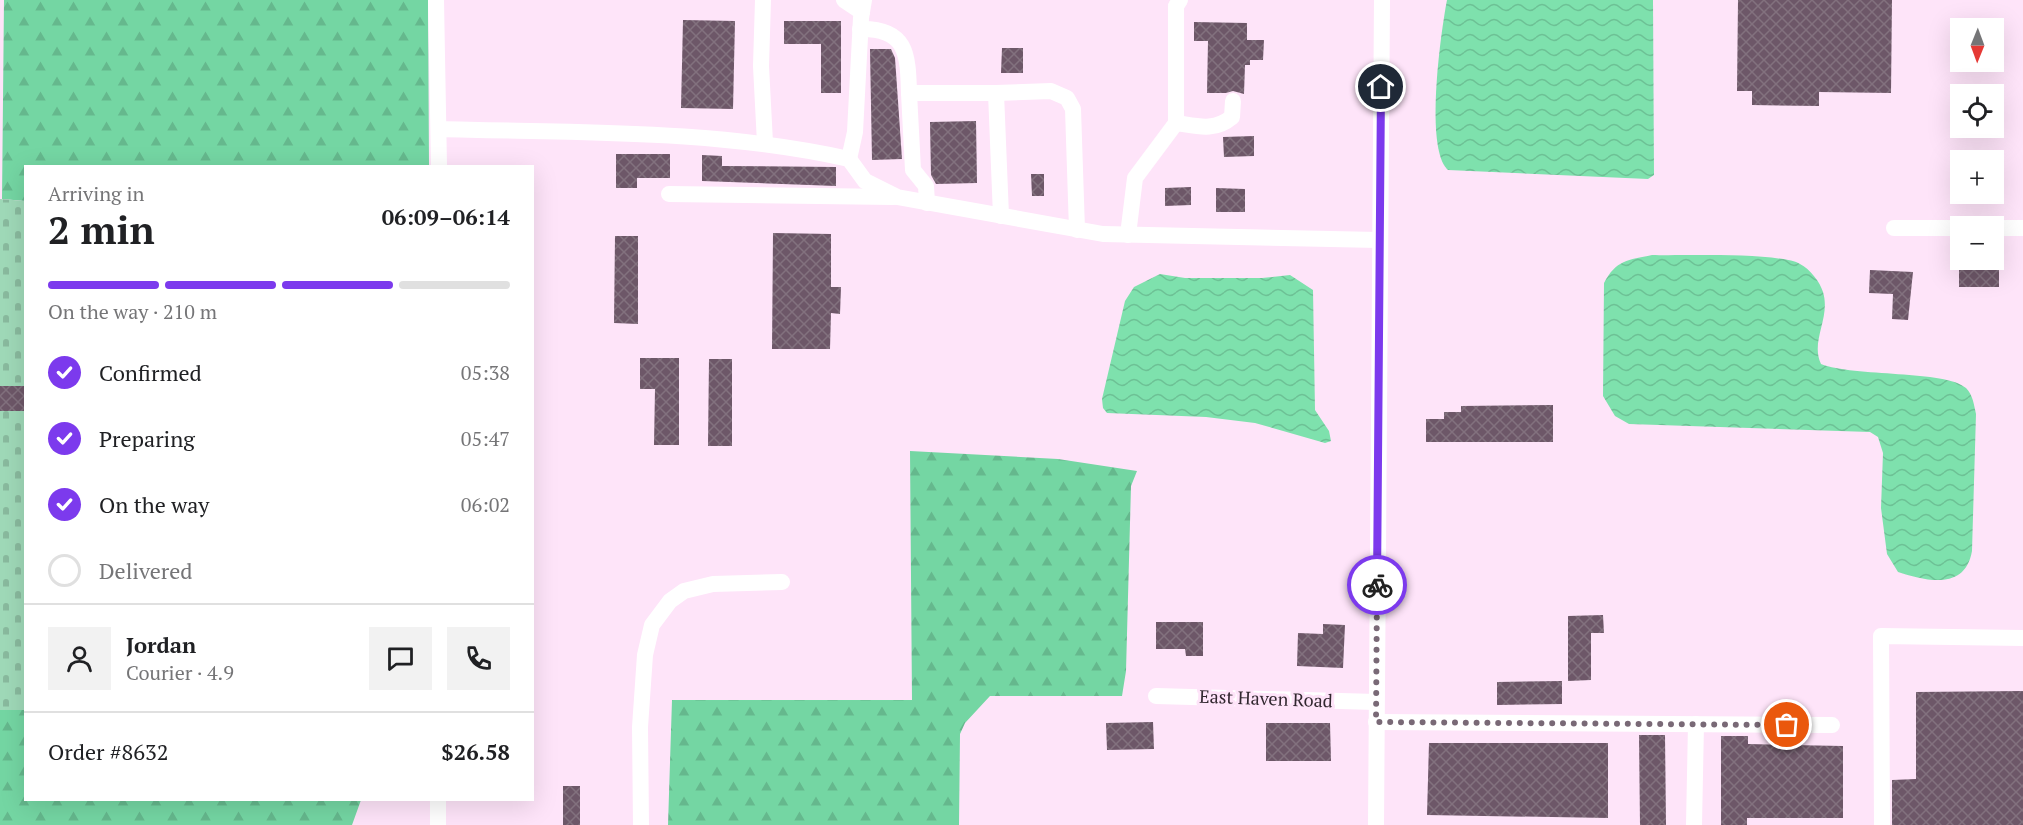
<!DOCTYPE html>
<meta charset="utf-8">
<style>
body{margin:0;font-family:"PT Serif",serif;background:#f2f2f2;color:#202124;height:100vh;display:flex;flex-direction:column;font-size:22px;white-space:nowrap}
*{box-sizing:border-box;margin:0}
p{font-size:20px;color:#757577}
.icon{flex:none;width:33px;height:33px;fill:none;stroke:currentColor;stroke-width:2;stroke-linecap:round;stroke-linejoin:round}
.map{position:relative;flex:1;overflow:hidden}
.details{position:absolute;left:24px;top:165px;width:510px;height:636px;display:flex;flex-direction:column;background:#fff;border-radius:0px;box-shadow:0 6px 24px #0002}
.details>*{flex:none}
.needle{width:39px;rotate:181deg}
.controls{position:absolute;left:1950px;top:18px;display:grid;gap:12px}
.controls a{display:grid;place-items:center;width:54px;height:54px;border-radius:0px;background:#fff;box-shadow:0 6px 24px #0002;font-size:30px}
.pin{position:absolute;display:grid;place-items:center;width:51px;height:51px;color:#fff;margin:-26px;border:3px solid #fff;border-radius:50%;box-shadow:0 2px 6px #0007}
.courier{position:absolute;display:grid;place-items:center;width:60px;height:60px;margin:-30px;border:4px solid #7c3aed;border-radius:50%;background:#fff;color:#222;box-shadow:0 2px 8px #0007}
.summary em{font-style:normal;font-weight:800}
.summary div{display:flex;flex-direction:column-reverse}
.summary{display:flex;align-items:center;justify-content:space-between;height:102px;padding:0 24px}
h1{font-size:39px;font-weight:800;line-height:45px}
.bar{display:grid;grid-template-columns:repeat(4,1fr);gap:9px 6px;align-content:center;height:72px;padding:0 24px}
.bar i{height:8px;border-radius:4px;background:#e0e0e0}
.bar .on{background:#7c3aed}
.bar p{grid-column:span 4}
.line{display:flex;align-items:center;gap:15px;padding:0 24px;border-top:2px solid #e0e0e0}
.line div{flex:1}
.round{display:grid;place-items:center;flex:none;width:63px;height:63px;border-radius:0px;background:#f2f2f2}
ol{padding:0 24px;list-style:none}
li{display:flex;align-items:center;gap:18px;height:66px}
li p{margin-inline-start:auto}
li .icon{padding:6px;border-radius:50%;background:#7c3aed;color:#fff;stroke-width:4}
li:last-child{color:#757577}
li i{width:33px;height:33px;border:3px solid #e0e0e0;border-radius:50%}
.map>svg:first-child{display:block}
.forest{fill:url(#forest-firs)}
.cemetery{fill:url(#cemetery-stones)}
.water{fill:url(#water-waves)}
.building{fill:url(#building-cross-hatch)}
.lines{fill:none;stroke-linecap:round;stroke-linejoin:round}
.minor{stroke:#fff;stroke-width:16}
.done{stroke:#796976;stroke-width:6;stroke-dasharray:0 10.8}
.route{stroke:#7c3aed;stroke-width:8}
.labels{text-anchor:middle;stroke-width:6;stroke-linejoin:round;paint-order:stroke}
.street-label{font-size:18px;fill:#31272f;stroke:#fee4f9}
</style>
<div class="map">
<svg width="2023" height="825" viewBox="0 0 2023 825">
<defs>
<pattern id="forest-firs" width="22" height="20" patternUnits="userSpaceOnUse" patternTransform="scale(1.5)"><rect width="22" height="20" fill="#74d6a3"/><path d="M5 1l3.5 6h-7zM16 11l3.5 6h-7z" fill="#65b88d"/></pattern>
<pattern id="cemetery-stones" width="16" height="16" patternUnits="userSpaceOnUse" patternTransform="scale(1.5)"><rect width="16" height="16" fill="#9fd9b8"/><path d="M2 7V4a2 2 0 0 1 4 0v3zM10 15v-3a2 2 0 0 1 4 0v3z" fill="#89ba9e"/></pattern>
<pattern id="water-waves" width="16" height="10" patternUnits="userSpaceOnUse" patternTransform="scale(1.5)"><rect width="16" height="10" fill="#7ee1ad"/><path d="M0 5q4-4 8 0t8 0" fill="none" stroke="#6dc195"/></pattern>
<pattern id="building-cross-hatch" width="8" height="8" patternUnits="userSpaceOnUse" patternTransform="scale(1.5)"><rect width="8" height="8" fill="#6d5768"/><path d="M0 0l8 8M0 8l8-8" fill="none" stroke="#82717e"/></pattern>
</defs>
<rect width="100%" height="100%" fill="#fee4f9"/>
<g class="forest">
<polygon points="4,0 428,0 429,166 26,166 25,201 2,199"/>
<polygon points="910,451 1058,459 1137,471 1131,486 1126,671 1122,696 990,696 965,723 960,734 959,825 668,825 672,700 912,700"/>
<polygon points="0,710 25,710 26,800 361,800 352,825 0,825"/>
</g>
<polygon class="cemetery" points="0,199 26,201 26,710 0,710"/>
<g class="water">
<path d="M1447,0H1653L1654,175L1648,179L1448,170C1424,149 1441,31 1447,0Z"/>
<path d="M1652,255C1681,256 1779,252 1800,264C1810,269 1820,282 1823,292C1831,318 1810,341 1821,364C1854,377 1946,370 1966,388C1973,395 1974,405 1976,414L1972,551C1965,591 1926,581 1898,572L1887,554L1881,508L1883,453L1878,437L1870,432L1629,424L1615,416L1603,396L1604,283C1616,260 1628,260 1652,255Z"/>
<polygon points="1160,274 1185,278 1262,278 1290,275 1313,290 1315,410 1329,431 1331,441 1325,443 1255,423 1206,417 1107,413 1103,408 1102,399 1125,301 1134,287"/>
</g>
<g class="building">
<polygon points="1738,0 1892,0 1891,93 1819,92 1819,106 1752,105 1752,91 1737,91"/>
<polygon points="683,20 735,21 733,109 681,108"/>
<polygon points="784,21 841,21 841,93 821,93 821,44 784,44"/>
<polygon points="1194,22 1247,23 1247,40 1264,40 1263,60 1250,60 1250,65 1245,65 1244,94 1233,91 1226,93 1207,93 1208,41 1194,41"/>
<polygon points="1002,48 1023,48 1023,73 1001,73"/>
<polygon points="870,49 891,49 895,58 902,159 872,160"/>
<polygon points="976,121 977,183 936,184 931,175 930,122"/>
<polygon points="1254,136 1254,156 1224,157 1223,137"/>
<polygon points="616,154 670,154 670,178 637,178 637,188 616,188"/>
<polygon points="702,155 722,156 722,166 836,167 836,186 702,181"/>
<polygon points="1031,174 1044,174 1044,196 1032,196"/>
<polygon points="1191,187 1191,205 1165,206 1165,188"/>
<polygon points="1216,188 1245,189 1245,212 1216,212"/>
<polygon points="773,233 831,234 831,287 841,287 840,314 831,313 830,349 772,349"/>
<polygon points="615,236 638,236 638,324 614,323"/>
<polygon points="1959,263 1999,264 1999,287 1959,287"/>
<polygon points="1870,270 1913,272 1908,320 1892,319 1893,294 1869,293"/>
<polygon points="640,358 679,358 679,445 654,445 655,389 640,389"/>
<polygon points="709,359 732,359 732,446 708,446"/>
<rect x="0" y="386" width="26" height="25"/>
<polygon points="1553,405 1553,442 1426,442 1426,419 1444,419 1444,412 1461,412 1461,406"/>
<polygon points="1603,615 1604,633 1591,633 1591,680 1568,681 1568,616"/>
<polygon points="1156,622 1203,622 1203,656 1186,656 1185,649 1156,649"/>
<polygon points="1323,624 1345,625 1343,668 1297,666 1298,633 1323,634"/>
<polygon points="1562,681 1562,704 1497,705 1497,682"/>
<polygon points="2023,691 2023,825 1892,825 1892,780 1916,779 1916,692"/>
<polygon points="1153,722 1154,749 1107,750 1106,723"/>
<polygon points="1266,723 1330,723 1331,761 1266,761"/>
<polygon points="1639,735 1665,735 1666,825 1640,825"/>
<polygon points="1721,736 1748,736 1748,744 1843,746 1843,818 1747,818 1747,825 1721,825"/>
<polygon points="1429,743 1608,743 1608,818 1427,815"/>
<rect x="563" y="786" width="17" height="39"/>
</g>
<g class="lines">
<g class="minor">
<polyline points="436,0 439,166"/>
<polyline points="763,0 761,66 765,143"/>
<polyline points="844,0 862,12"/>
<path d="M860,29C907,28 908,54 909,93H996"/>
<polyline points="909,93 913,170 926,186 927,203"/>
<path d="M1176,123C1197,126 1214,132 1232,117L1233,101"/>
<path d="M439,129C575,133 715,129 849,159L865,181L897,197L1103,234L1379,240"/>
<polyline points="849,159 855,132 861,18 864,0"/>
<polyline points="669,194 893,197"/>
<polyline points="1001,216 996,93 1051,91 1067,98 1073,109 1077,230"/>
<polyline points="1894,228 1960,228"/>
<polyline points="1994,228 2023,228"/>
<polyline points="1128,235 1135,178 1176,123 1176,6 1180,0"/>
<polyline points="1156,696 1376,702"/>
<polyline points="1376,722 1832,725"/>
<polyline points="438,800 438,825"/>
<polyline points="641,825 640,727 645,655 652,625 670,601 684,591 713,584 782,582"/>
<polyline points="1376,825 1382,0"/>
<polyline points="1694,825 1696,724"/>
<polyline points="1882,825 1881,636 2023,638"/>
</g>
</g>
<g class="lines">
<polyline class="done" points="1377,585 1376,722 1787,725"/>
<polyline class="route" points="1377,585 1381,87"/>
</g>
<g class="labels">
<g class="street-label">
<text transform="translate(1266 699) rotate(2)" y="6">East Haven Road</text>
</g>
</g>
</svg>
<div class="controls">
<a><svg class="needle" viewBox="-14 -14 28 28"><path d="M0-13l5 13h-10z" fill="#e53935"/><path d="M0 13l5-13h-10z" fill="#757577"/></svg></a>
<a><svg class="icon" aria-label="locate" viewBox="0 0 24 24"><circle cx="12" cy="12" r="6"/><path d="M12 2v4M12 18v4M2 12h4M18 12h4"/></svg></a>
<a>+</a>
<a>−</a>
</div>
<div class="pin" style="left:1787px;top:725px;background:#ea580c"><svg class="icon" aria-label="bag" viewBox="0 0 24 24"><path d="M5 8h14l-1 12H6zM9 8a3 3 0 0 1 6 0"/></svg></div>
<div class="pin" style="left:1381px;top:87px;background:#1f2937"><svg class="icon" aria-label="home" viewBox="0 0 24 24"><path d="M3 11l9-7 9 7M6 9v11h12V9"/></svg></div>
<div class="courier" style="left:1377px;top:585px"><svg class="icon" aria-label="bike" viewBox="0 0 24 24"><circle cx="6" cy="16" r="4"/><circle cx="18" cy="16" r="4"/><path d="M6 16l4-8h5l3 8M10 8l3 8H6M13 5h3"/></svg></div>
<section class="details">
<div class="summary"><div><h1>2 min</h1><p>Arriving in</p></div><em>06:09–06:14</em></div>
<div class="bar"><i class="on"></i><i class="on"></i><i class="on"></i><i></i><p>On the way · 210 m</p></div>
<ol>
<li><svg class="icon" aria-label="check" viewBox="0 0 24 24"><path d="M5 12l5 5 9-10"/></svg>Confirmed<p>05:38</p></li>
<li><svg class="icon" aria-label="check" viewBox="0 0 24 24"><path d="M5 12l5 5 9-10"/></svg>Preparing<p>05:47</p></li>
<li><svg class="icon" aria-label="check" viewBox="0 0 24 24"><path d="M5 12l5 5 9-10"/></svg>On the way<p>06:02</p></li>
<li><i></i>Delivered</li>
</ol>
<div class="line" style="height:108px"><a class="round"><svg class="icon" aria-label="person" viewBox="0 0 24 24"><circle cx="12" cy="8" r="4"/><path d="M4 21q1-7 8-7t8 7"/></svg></a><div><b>Jordan</b><p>Courier · 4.9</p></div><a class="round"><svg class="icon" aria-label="chat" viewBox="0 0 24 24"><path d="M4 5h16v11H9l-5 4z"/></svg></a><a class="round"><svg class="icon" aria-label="phone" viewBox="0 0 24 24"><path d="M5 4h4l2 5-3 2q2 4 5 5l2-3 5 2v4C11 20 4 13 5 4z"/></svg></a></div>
<div class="line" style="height:78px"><div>Order #8632</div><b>$26.58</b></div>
</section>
</div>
